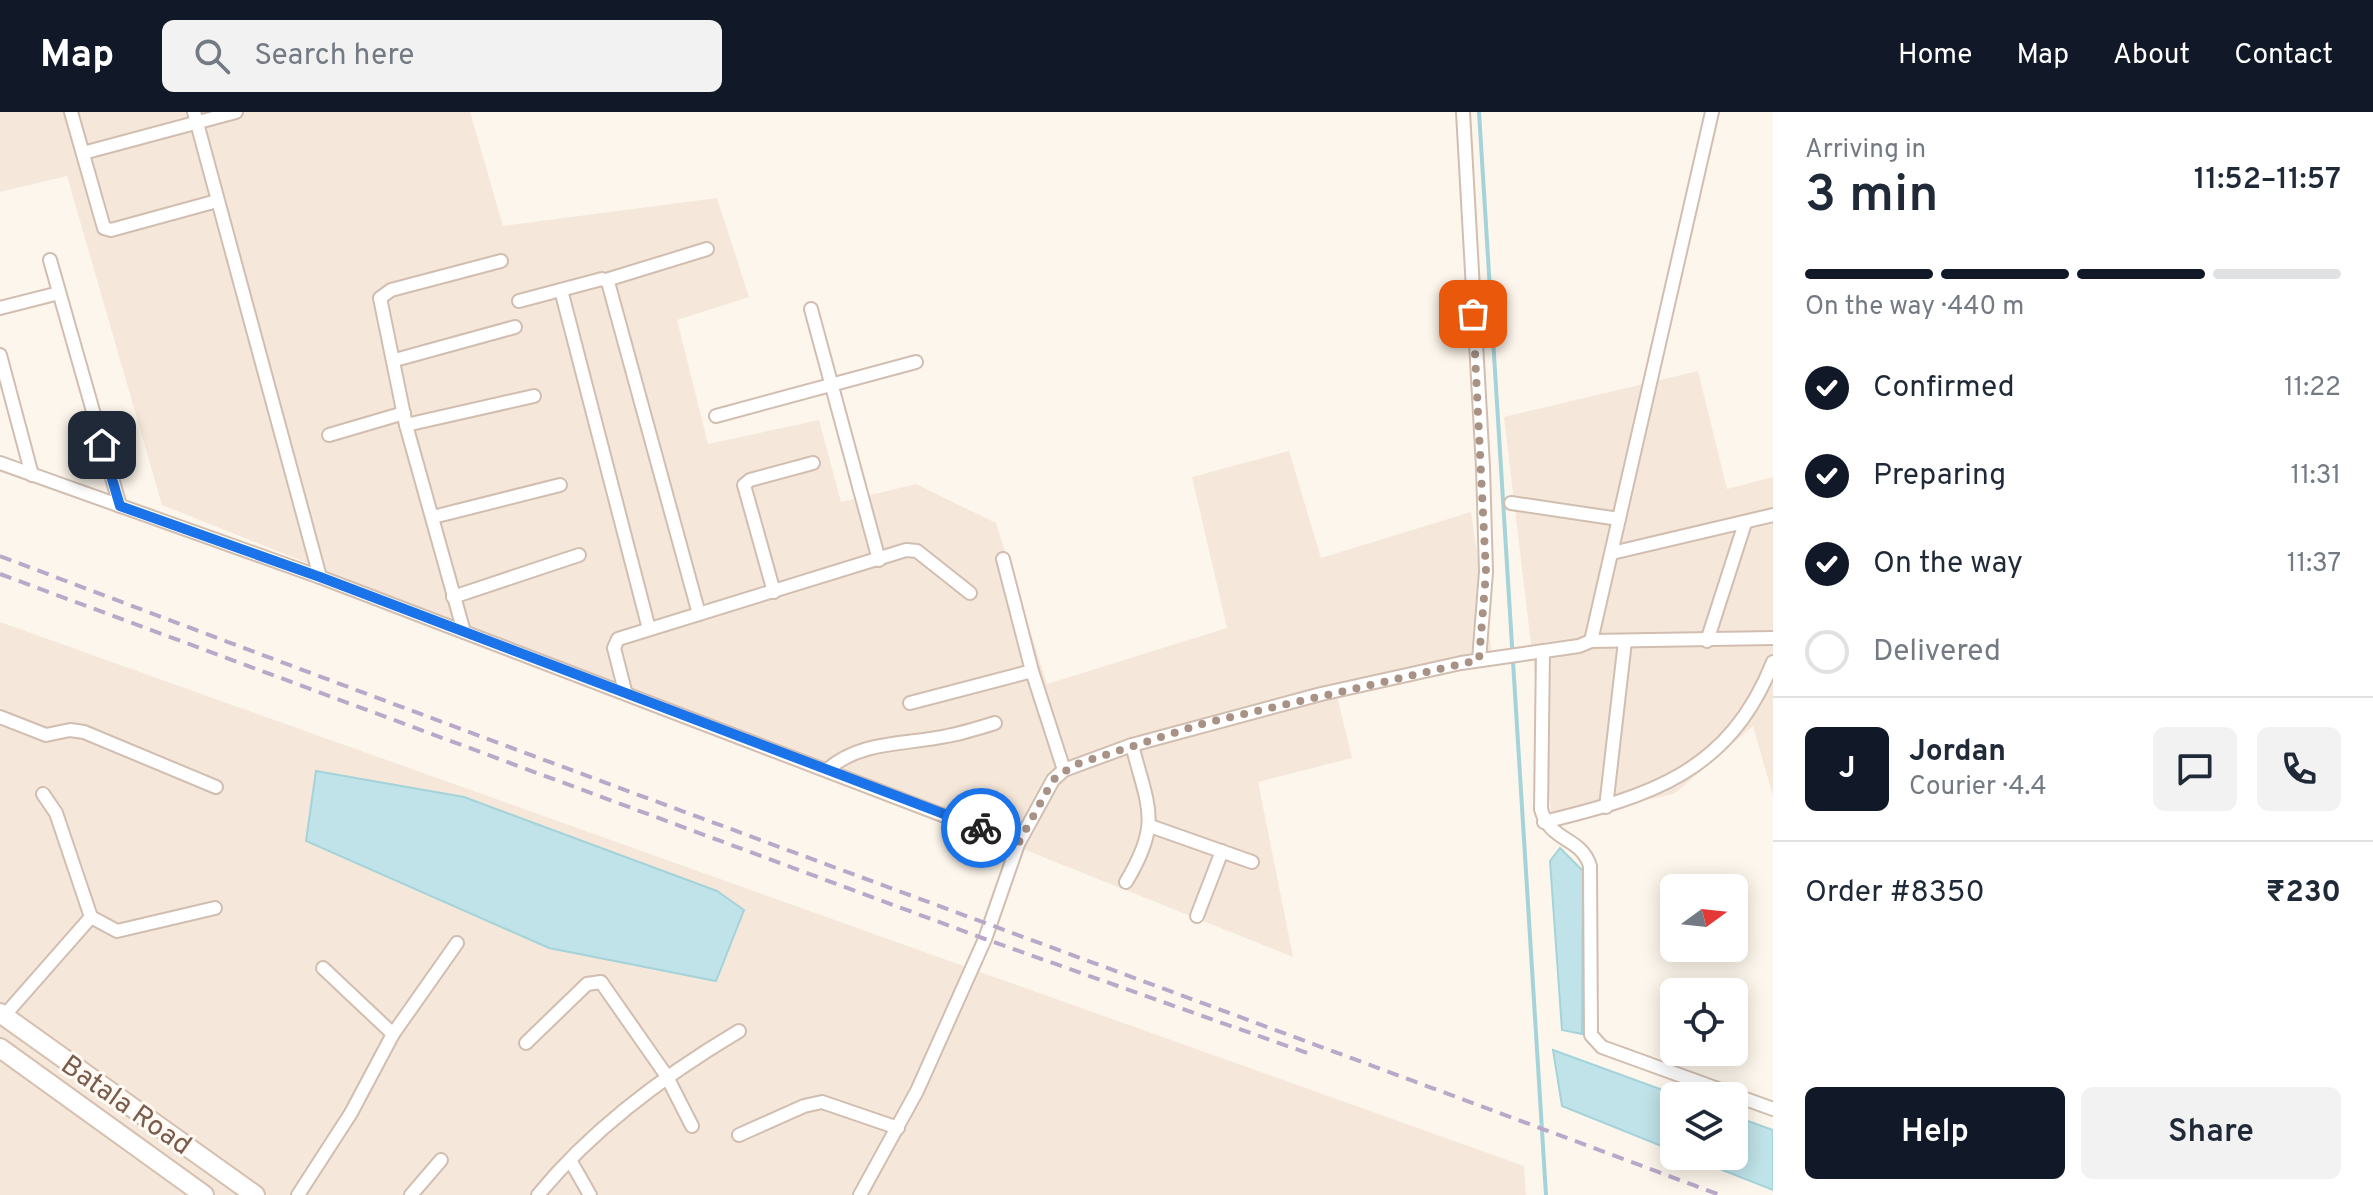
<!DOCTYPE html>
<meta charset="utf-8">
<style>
body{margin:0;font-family:Overpass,sans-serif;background:#f2f2f3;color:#1f2937;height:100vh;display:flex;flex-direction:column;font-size:30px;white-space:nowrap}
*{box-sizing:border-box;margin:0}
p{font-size:26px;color:#747a83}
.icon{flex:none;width:44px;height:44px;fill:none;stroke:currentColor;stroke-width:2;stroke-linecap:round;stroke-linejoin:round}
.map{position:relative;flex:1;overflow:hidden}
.details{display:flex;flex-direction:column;background:#fff;width:600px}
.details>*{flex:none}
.needle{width:52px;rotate:75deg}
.buttons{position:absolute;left:1660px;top:762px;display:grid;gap:16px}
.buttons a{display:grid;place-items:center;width:88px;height:88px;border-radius:12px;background:#fff;box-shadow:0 4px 20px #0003;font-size:40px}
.pin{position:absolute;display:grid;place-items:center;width:68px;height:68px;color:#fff;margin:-34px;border-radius:16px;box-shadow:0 4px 12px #0006}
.courier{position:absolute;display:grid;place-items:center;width:80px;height:80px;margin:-40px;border:6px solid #1a73e8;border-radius:50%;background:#fff;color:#222;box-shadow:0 2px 10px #0007}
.overview em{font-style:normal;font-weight:600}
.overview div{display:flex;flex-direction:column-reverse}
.overview{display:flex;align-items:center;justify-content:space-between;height:136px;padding:0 32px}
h1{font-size:52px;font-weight:600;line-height:60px}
.bar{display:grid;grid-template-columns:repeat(4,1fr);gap:12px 8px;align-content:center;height:96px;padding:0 32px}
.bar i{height:10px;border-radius:6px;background:#e0e1e3}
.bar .selected{background:#111827}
.bar p{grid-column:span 4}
.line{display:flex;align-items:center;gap:20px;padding:0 32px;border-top:2px solid #e0e1e3}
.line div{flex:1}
.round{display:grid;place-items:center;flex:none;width:84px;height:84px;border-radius:12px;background:#f2f2f3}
ol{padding:0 32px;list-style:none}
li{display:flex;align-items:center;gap:24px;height:88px}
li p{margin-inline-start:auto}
li .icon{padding:8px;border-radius:50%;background:#111827;color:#fff;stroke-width:4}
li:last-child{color:#747a83}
li i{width:44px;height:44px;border:4px solid #e0e1e3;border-radius:50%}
.action{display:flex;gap:16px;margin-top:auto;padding:16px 32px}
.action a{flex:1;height:92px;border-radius:12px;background:#111827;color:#fff;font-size:32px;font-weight:600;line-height:92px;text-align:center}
.action a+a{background:#f2f2f3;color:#1f2937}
header{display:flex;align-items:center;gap:48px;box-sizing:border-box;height:112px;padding:0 40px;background:#111827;color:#fff}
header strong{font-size:38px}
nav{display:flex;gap:44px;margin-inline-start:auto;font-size:28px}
.search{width:560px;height:72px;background:#f2f2f3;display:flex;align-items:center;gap:20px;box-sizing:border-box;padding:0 28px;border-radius:12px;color:#747a83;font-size:30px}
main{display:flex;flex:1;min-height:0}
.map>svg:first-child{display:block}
.residential{fill:#f5e8da}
.water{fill:#bfe3e8;stroke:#a5d3da;stroke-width:2}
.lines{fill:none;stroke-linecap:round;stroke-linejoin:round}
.stream{stroke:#a5d3da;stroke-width:4}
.street-casing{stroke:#d1beb0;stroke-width:16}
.secondary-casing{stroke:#d6c0b0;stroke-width:22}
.street{stroke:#fff;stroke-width:12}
.secondary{stroke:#fff;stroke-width:18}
.rail{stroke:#b9a8c9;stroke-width:4;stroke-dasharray:12 8;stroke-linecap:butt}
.done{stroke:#a89285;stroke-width:8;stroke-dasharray:0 14.4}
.route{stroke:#1a73e8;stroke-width:10}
.labels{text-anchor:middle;stroke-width:6;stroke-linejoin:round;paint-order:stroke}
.street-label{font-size:28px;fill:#7a5c4d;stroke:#fffaf3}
</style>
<header>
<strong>Map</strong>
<div class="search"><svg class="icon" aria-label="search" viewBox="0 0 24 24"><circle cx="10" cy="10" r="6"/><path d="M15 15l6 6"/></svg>Search here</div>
<nav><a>Home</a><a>Map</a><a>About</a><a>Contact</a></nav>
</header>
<main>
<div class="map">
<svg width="1773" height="1083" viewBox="0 0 1773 1083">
<rect width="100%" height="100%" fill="#fdf6ec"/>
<g class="residential">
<polygon points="0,0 470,0 503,114 717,86 749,185 677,208 708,332 819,308 841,390 916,372 996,411 1047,572 1227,516 1192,365 1289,339 1321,446 1471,400 1492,542 1336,580 1352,646 1258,670 1293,845 162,393 67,64 0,80"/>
<polygon points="1698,259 1727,377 1773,365 1773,684 1753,614 1674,682 1552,709 1504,305"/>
<polygon points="0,510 1524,1054 1526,1083 0,1083"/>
</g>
<g class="water">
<polygon points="316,659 464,685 717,779 744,798 716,869 549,836 306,729"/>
<polygon points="1560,736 1583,759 1582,922 1562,918 1550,749"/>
<polygon points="1553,938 1679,984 1674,984 1674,1039 1562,994"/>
<polygon points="1734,1004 1773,1018 1773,1078 1687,1044 1734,1044"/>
</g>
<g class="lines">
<polyline class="stream" points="1479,0 1546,1083"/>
<defs>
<g id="street">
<polyline points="71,0 104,116 111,118 217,89"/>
<polyline points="194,0 320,465"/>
<polyline points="1463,0 1483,355 1486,460 1479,548"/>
<polyline points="83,41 236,0"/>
<polyline points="50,148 120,394"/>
<polyline points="606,168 707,137"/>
<polyline points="561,178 649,517"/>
<polyline points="519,189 602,167 608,170 699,502"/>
<polyline points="0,196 59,181"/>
<polyline points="811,197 879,448"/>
<polyline points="0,243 32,363"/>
<polyline points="395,248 515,215"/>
<polyline points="716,304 916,250"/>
<polyline points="406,313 534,284"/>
<polyline points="329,323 404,301"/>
<polyline points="0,351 320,465 1018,732"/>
<polyline points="1511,391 1619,407"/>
<polyline points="433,405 560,373"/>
<polyline points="1612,441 1773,403"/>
<polyline points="1003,447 1032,559 1064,658"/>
<polyline points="774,480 744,373 750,368 813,351"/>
<polyline points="453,485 579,443"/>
<polyline points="464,520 406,313 380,186 391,178 501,149"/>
<polyline points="1591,529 1712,0"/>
<polyline points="1707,529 1745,411"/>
<path d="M1543,539L1541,697C1550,731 1581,724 1590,754L1591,923L1602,935L1773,997"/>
<polyline points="625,579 614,536 618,527 906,438 917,439 970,481"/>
<polyline points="910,591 1032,559"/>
<polyline points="0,605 46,623 70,618 84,620 216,675"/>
<path d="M828,657C863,628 905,633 947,624C963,621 979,616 995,611"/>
<polyline points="1606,695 1625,529"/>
<path d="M1544,710C1650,684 1729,661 1773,550"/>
<polyline points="1150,714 1252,750"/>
<path d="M1126,770C1162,710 1148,696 1132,633"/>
<polyline points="1197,804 1222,739"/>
<polyline points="91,805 117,819 215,796"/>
<polyline points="323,856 393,922"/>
<polyline points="4,904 91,805 56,701 43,682"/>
<polyline points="526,931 587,872 601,870 666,963 692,1014"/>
<polyline points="739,1023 804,994 822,990 898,1016"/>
<polyline points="570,1048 590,1083"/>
<polyline points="298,1083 351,1001 393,922 457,831"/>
<polyline points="411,1083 441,1048"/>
<path d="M538,1083C593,1016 665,963 739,919"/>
<polyline points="860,1083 917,979 985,827 1018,732 1053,668 1064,658 1132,633 1321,582 1461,551 1579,534 1591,529 1773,526"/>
</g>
<g id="secondary">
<polyline points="0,901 255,1083"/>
<polyline points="0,936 204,1083"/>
</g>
</defs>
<use href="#street" class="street-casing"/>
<use href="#secondary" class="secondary-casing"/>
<use href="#street" class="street"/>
<use href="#secondary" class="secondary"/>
<g class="rail">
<path d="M0,444C572,661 1147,869 1720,1083"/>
<polyline points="0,462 985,827 1307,941"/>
</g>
</g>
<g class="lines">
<polyline class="done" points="981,716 1018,732 1053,668 1074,653 1205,611 1479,548 1486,460 1473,202"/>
<polyline class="route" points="102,333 120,394 320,465 981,716"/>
</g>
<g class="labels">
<g class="street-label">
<text transform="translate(127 992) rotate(35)" y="10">Batala Road</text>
</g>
</g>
</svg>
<div class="buttons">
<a><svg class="needle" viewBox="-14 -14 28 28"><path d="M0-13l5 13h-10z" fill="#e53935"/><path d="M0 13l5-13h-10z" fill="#747a83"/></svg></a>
<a><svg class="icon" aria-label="locate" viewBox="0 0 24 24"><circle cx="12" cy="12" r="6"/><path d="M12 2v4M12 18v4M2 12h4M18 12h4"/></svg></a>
<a><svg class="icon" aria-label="layers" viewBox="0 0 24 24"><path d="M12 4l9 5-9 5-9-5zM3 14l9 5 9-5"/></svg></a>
</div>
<div class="pin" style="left:1473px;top:202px;background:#ea580c"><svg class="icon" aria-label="bag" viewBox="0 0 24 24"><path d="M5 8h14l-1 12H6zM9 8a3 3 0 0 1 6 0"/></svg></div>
<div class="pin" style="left:102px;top:333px;background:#1f2937"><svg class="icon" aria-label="home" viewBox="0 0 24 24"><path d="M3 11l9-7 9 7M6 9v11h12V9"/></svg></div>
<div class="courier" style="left:981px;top:716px"><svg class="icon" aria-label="bike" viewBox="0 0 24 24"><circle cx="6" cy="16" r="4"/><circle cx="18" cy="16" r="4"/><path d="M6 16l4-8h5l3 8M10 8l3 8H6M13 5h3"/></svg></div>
</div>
<section class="details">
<div class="overview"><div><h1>3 min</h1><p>Arriving in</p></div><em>11:52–11:57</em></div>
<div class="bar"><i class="selected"></i><i class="selected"></i><i class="selected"></i><i></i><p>On the way · 440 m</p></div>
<ol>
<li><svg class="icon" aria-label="check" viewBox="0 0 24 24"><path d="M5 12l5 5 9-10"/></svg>Confirmed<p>11:22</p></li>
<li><svg class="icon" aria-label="check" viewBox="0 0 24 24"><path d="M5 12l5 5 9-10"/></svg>Preparing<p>11:31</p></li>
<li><svg class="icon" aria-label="check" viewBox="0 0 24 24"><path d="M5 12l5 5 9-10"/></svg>On the way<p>11:37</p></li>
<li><i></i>Delivered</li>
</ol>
<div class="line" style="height:144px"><b class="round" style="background:#111827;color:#fff">J</b><div><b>Jordan</b><p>Courier · 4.4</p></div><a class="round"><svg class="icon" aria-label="chat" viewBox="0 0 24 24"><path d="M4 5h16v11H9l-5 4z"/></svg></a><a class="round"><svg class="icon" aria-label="phone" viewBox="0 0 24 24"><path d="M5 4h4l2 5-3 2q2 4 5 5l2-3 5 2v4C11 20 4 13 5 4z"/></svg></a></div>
<div class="line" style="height:104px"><div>Order #8350</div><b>₹230</b></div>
<div class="action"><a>Help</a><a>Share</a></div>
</section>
</main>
